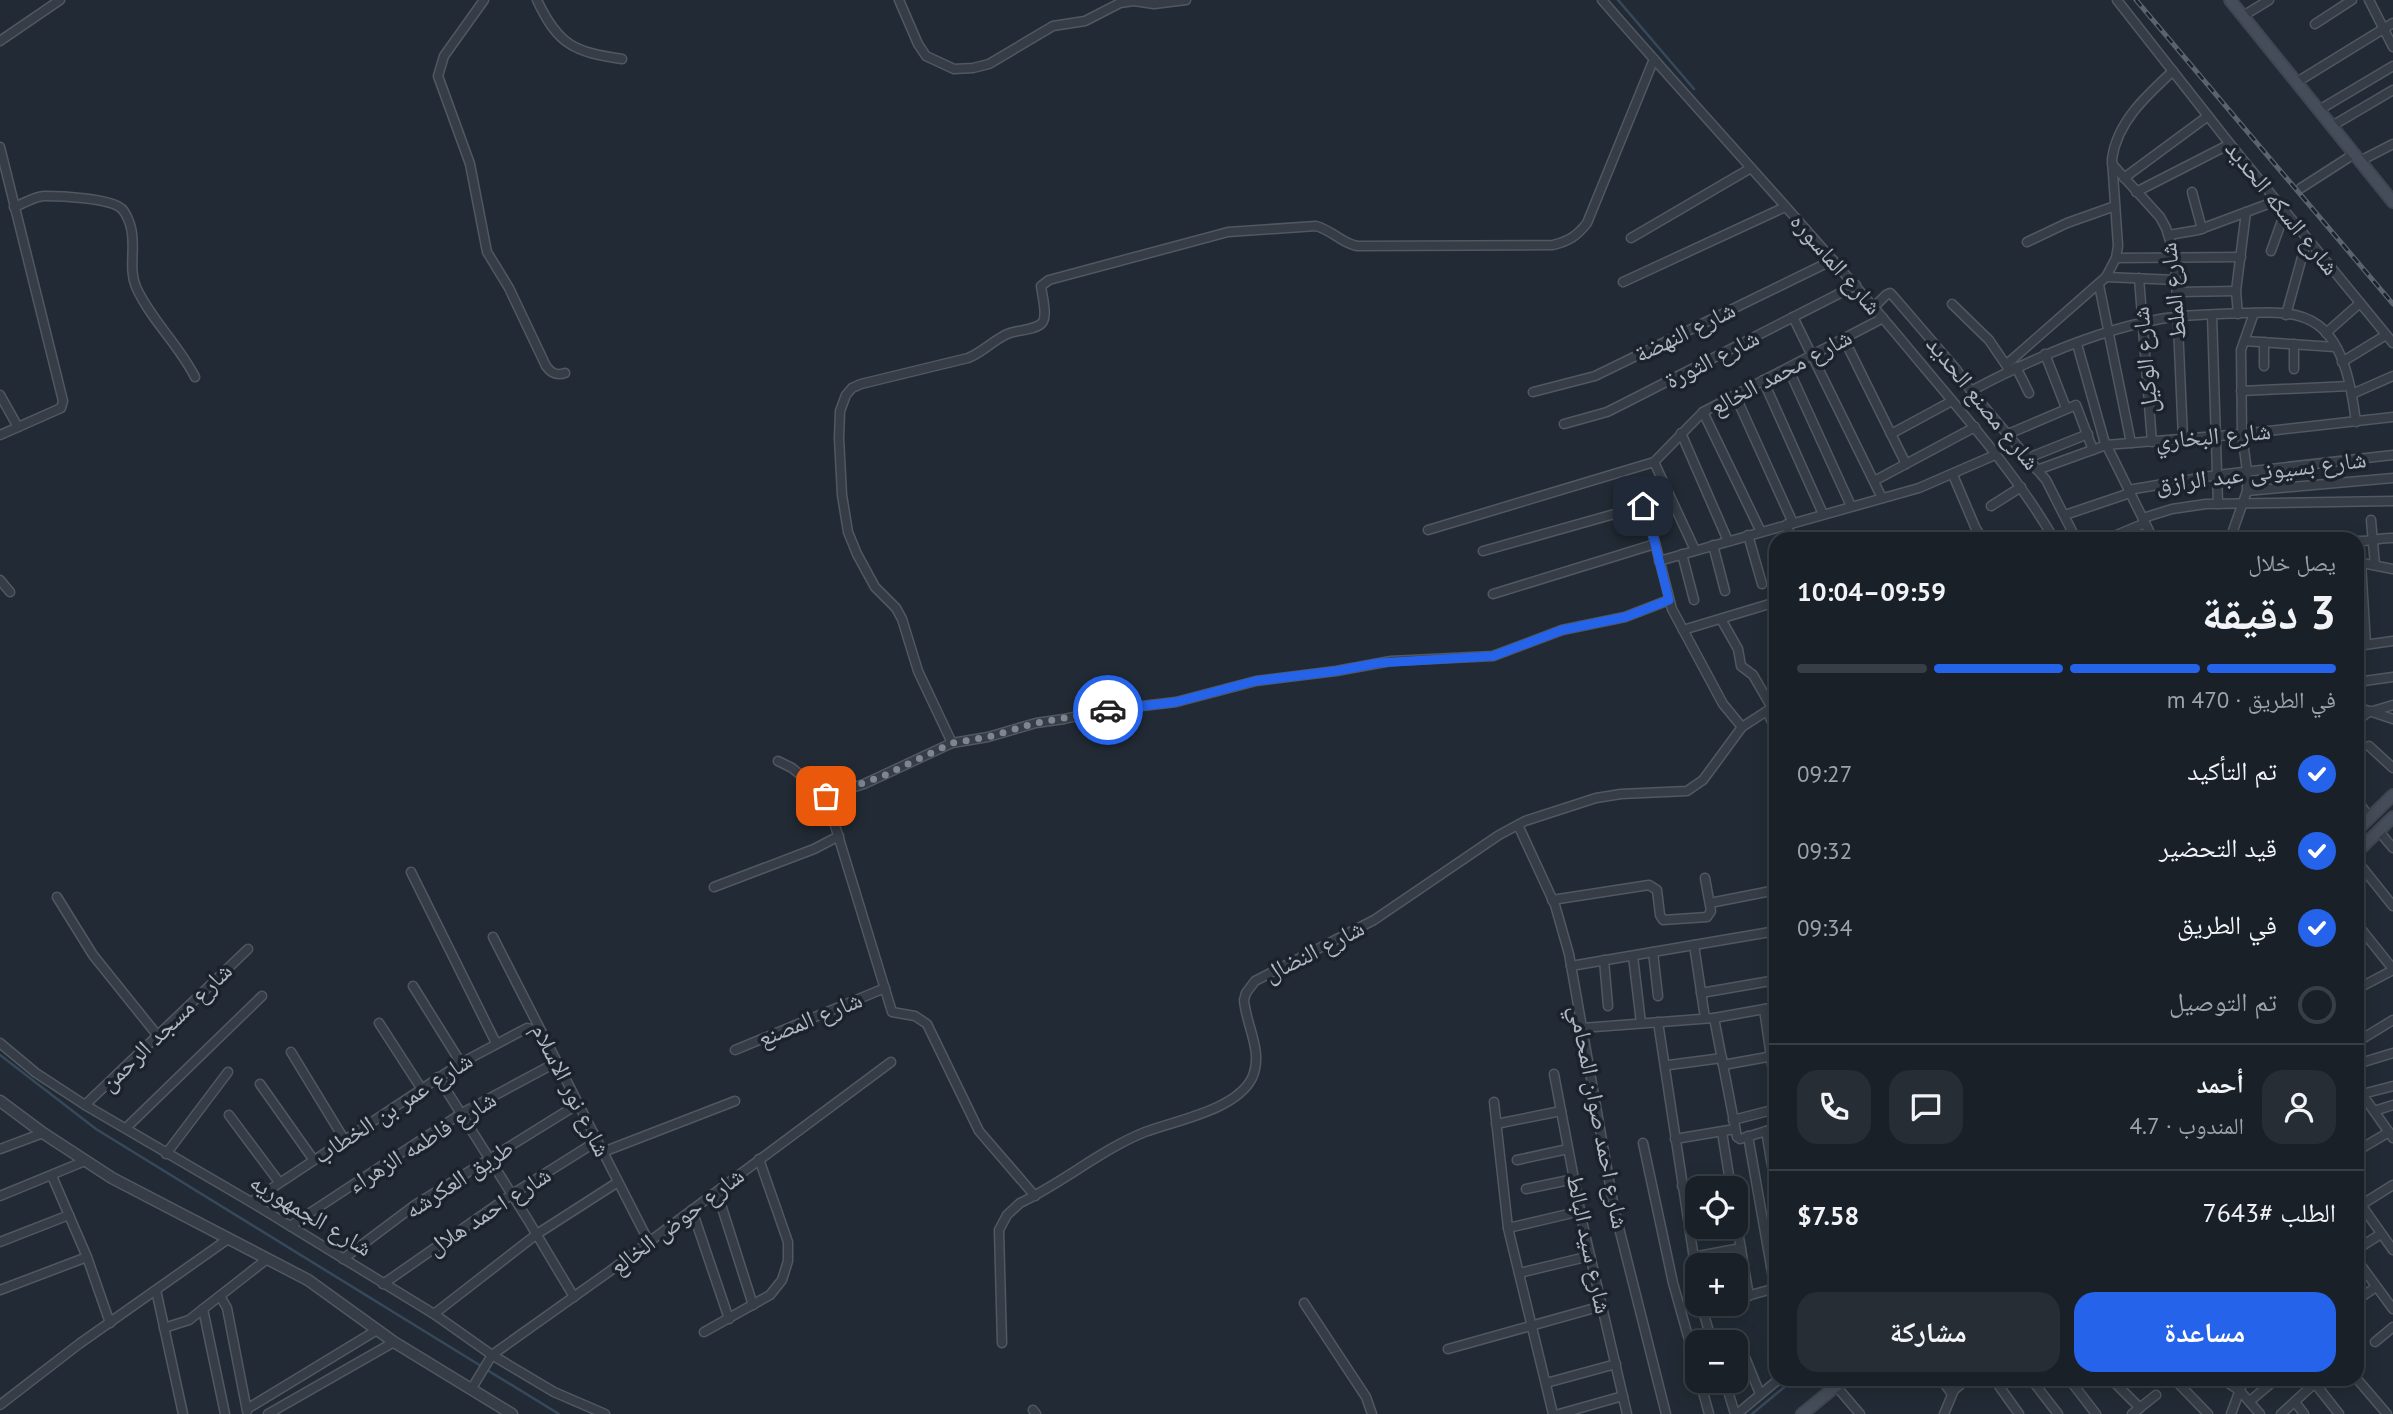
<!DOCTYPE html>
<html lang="ar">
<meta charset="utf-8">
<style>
body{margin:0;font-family:"PT Sans","Noto Naskh Arabic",sans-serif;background:#272d34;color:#f1f3f6;direction:rtl;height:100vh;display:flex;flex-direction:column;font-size:26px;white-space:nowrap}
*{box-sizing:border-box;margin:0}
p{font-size:23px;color:#9fa3a8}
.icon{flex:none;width:38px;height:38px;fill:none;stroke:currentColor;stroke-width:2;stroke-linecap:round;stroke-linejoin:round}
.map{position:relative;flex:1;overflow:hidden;direction:ltr}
.panel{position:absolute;left:1769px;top:532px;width:595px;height:854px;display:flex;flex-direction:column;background:#1a2028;border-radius:21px;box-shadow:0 4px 18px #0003,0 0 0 2px #383e45;direction:rtl}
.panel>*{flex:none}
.controls{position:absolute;left:1685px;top:1176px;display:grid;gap:14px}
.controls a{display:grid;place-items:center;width:63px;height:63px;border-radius:14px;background:#1a2028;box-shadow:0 4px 18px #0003,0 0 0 2px #383e45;font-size:35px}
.pin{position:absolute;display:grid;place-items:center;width:60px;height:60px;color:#fff;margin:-30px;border-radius:14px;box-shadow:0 4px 10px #0006}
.courier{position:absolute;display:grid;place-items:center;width:70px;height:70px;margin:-35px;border:5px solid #2563eb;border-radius:50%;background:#fff;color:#222;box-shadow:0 2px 9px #0007}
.headline em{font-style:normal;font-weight:700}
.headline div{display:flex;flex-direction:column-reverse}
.headline{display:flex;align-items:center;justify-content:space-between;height:119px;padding:0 28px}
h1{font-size:46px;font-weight:700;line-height:52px}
.bar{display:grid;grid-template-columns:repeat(4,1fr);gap:10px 7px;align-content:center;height:84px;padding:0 28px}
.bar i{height:9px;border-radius:5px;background:#383e45}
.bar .on{background:#2563eb}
.bar p{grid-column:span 4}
.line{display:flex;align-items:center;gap:18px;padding:0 28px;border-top:2px solid #383e45}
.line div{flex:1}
.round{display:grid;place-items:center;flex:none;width:74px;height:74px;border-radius:21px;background:#272d34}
ol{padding:0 28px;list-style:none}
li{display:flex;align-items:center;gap:21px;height:77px}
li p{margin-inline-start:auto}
li .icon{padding:7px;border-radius:50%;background:#2563eb;color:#fff;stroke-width:4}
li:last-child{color:#9fa3a8}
li i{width:38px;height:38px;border:4px solid #383e45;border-radius:50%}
.cta{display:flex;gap:14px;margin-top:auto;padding:14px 28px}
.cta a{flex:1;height:80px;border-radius:21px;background:#2563eb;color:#fff;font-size:28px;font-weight:700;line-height:80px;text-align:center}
.cta a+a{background:#272d34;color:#f1f3f6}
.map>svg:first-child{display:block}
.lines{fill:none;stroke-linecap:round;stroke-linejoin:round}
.stream{stroke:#37485b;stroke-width:2.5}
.minor-casing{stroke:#505861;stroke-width:11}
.tertiary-casing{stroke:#505861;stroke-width:13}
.secondary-casing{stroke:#3f4650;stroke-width:14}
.minor{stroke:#363d46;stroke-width:8}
.tertiary{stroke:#363d46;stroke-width:10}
.secondary{stroke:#444d59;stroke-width:10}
.rail-casing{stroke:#5a646f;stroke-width:5}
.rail{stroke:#1b222b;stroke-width:2.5;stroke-dasharray:8;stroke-linecap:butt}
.done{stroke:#7e8791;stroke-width:7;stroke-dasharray:0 12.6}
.route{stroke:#2563eb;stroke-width:9}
.labels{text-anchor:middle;stroke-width:7;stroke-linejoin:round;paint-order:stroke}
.street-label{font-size:24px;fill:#b0b8c3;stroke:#1b222b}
</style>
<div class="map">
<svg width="2393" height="1414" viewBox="0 0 2393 1414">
<rect width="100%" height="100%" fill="#222b35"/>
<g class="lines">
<g class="stream">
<polyline points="1618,0 1694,89"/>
<polyline points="0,1055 96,1129 481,1366"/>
<polyline points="487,1370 559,1414"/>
<polyline points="1752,1414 1794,1379"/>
</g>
<defs>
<g id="minor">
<path d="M484,0L444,56L438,76L470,164L487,252L509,288L546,366C551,373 556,376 565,373"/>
<path d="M537,0C558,45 574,52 622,59"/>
<polyline points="899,0 918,44 926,56 954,69 973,68 989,64 1053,26 1085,21 1120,3 1134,1 1154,4 1186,0"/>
<path d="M1602,0C1705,119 1813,233 1913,354C1963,414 2015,472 2054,539"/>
<polyline points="2117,0 2230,144 2393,343"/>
<polyline points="2369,0 2393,47"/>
<polyline points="2243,16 2269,0"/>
<polyline points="2315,24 2352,0"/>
<polyline points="0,41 60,0"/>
<polyline points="2297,82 2393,23"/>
<polyline points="2319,110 2393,66"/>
<polyline points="2332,126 2393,90"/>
<polyline points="0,147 63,401 61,408 0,435"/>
<polyline points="2360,161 2393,144"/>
<polyline points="2112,164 2160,217 2166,228 2175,257 2183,439"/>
<polyline points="2124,178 2208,116"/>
<polyline points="2301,188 2354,154"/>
<polyline points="2136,192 2230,144"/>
<polyline points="2192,192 2202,229"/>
<path d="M14,207C23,204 35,196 44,196C60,196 111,198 122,209C126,213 130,223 131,228C136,248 128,268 136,287C151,320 179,345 195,377"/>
<polyline points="2169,235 2198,230 2276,201"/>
<polyline points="1631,238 1751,168"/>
<polyline points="2027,242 2067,223 2115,206"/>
<polyline points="2271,251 2285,212"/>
<polyline points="2116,258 2241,257"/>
<polyline points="2106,277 2177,280"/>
<polyline points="2139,278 2152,442"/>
<polyline points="1623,282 1785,207"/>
<polyline points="2099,285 2131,443"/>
<polyline points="2177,292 2236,291"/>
<polyline points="1952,304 1989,340 2008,368"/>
<polyline points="1874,307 1886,295 1890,293 1894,297 1956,369 1971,391 2046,480 2076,539"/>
<polyline points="2238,314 2236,291 2246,212"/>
<polyline points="2212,315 2218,504"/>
<polyline points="2286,315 2307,239"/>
<polyline points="1793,317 1882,498"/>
<polyline points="2326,333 2360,303"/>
<polyline points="1844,339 1906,464"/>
<polyline points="2245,341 2335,347"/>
<polyline points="2264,342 2264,366"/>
<polyline points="2077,344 2104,440 2153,539"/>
<polyline points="2294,344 2294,369"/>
<polyline points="2045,354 2066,408"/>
<polyline points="2342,362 2386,335"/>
<path d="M2007,364L2106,277L2116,258L2118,246L2112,159C2117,122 2146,96 2173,71"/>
<polyline points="2016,367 2029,393"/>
<polyline points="1788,368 1851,506"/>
<polyline points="1763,380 1823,514"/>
<path d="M1971,391C2029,360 2094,331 2160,319C2188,314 2217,314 2245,313C2268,312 2298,310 2318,325C2345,345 2352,391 2356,422"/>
<polyline points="2241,391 2350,386"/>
<polyline points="1533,392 1595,376 1833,260"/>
<polyline points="2352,394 2393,376"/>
<polyline points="0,395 18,427"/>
<polyline points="1735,395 1793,523"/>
<polyline points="1703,412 1761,532"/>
<polyline points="1564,424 1607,412 1627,402 1856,285"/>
<polyline points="1681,433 1728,541"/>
<polyline points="1891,434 1952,401"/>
<polyline points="2008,434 2076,405 2093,450"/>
<polyline points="2028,458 2088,434"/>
<polyline points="1654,462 1695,550"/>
<polyline points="2037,470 2106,445 2242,434 2393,417"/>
<polyline points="1953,475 1976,529 1983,539"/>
<polyline points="1874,481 1975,427"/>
<polyline points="2128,490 2217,475 2393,455"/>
<polyline points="2247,491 2393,478"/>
<polyline points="1991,506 2021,487"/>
<polyline points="2065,515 2130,493"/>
<polyline points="2143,518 2172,509 2206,504 2393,501"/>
<polyline points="2371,520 2375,565"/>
<polyline points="1787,524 1791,539"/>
<polyline points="1428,530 1654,462 1703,412 1883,318"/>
<polyline points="1748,535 1762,584"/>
<polyline points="2319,537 2340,539"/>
<polyline points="2107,539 2145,523"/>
<polyline points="2230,539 2247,491 2247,471 2242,434 2241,350 2254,313"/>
<path d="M2357,541C2371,542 2379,537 2393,538"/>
<polyline points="1713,545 1725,591"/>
<polyline points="1483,551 1643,506 1646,508 1672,609 1723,704 1742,727"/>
<polyline points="1682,554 1694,600"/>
<polyline points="1659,561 1919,488 1995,455"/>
<polyline points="2357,562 2393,569"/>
<polyline points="2361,563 2366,644"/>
<polyline points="0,580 10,592"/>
<polyline points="1493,594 1655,544"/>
<polyline points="1721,619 1738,649 1741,666 1753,675 1772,708"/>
<polyline points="1683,630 1776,602"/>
<polyline points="2357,646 2393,641"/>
<polyline points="2357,682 2393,677"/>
<polyline points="2357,707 2393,719"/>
<polyline points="1767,711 1776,731"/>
<polyline points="2373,711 2393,705"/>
<polyline points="2357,721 2370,711"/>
<path d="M952,743L918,671L902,619L896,608L875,587L857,554L848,532L842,495L839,438L840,411L846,395L852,388L861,384L968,358C984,352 995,338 1010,333C1019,330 1035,330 1042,323C1048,316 1042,295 1041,286L1049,280L1228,232L1316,226C1332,230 1341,243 1357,246L1553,245C1569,241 1577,236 1587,223L1654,59"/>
<polyline points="2369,746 2393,768"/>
<polyline points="778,761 792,768 826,796 892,1012 915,1016 927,1024 979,1131 1035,1196"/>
<polyline points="826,796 864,784 952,743 988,737 1036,723 1064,719 1100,711 1176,702 1256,681 1336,671 1391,661 1493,656 1562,630 1625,617 1669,600"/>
<polyline points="2357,800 2370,818"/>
<polyline points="1776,818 1773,823 1776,833"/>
<polyline points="1518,825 1555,905 1569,954 1614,1208 1666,1414"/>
<polyline points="2378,830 2393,848"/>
<polyline points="2357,861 2393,906"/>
<polyline points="411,872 496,1043"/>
<polyline points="714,887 814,849 839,836"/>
<polyline points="57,897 93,955 158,1036"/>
<polyline points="1552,900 1649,885 1657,890 1660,915 1663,920 1707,917 1711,911 1705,878"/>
<polyline points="1710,903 1776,890"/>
<polyline points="2357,924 2393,969"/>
<polyline points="493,937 649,1242"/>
<polyline points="1694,945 1705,1018"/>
<polyline points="1653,952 1658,996"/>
<polyline points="1633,956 1641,1023"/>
<polyline points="1604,960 1608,1006"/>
<polyline points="1571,966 1776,931"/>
<polyline points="413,986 461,1063"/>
<polyline points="2357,989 2393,970"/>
<polyline points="1701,993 1776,980"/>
<polyline points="1764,1009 1776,1092"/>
<polyline points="1714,1018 1737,1137 1740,1139 1776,1128"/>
<polyline points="1658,1022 1698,1285"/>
<polyline points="379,1023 421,1088"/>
<polyline points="1582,1028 1714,1018 1776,1007"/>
<polyline points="2357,1042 2393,1020"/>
<polyline points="0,1043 36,1073 85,1105 251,1202 434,1314 492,1355 554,1392 605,1414"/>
<polyline points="735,1050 885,988"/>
<polyline points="291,1052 344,1139"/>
<polyline points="2357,1064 2393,1053"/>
<polyline points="1669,1065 1722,1058"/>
<polyline points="1723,1065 1773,1056"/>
<polyline points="1554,1074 1582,1221 1627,1414"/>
<polyline points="438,1077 528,1220 574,1297"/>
<polyline points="260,1084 313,1159"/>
<polyline points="2357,1087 2393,1138"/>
<polyline points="2362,1094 2393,1086"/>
<polyline points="1494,1102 1508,1228 1553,1414"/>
<polyline points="85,1105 248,949"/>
<polyline points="2374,1111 2393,1105"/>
<polyline points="229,1115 279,1182"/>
<polyline points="1733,1120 1776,1109"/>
<polyline points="1496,1124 1561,1111"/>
<polyline points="126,1128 262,996"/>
<polyline points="1766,1131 1776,1189"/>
<polyline points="1722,1132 1731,1188"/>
<polyline points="1748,1136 1775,1289"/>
<polyline points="1675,1139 1735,1129"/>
<polyline points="1643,1143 1673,1283 1698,1372"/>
<polyline points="0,1149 43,1133"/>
<polyline points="2357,1151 2389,1132"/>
<polyline points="603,1152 735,1101"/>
<polyline points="166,1154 228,1072"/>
<polyline points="1517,1160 1568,1149"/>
<polyline points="52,1176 87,1257 110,1323"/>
<polyline points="1682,1186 1729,1179"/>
<polyline points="1526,1189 1574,1179"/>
<polyline points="717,1192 753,1305"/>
<polyline points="0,1196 85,1161"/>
<polyline points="2357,1199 2393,1250"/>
<polyline points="251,1202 461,1063 527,1028 540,1031"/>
<polyline points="2361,1205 2393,1185"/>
<polyline points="692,1210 729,1319"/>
<polyline points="1736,1220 1749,1296"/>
<polyline points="290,1226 462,1113 557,1062"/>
<polyline points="1508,1228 1581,1211"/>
<polyline points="0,1242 69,1215"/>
<polyline points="2357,1249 2381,1234"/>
<polyline points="1693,1257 1741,1248"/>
<polyline points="343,1259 415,1205 578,1104"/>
<polyline points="2357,1260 2393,1309"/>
<polyline points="1519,1273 1590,1256"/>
<polyline points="383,1284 511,1195 597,1141"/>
<polyline points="0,1290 87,1257"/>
<polyline points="156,1290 183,1414"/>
<polyline points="220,1296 227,1308 247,1411"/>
<polyline points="1736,1299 1776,1288"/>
<polyline points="2357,1300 2376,1287"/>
<polyline points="1304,1303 1366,1397 1372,1414"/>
<polyline points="1701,1304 1712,1342"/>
<polyline points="203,1309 225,1414"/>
<polyline points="1702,1309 1720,1304"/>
<polyline points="434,1314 537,1234 618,1182"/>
<polyline points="164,1328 189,1320 267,1259"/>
<polyline points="704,1332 770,1295 782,1280 788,1261 788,1242 759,1159"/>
<polyline points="1736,1335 1760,1394"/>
<polyline points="2375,1342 2393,1327"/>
<path d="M1002,1343L999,1230L1007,1215L1020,1203C1062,1183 1104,1148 1145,1132C1177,1120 1236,1110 1252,1078C1264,1052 1246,1026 1244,1000L1246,993L1255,981L1374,920L1499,835L1525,821L1596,798L1621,794L1687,791L1703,780L1742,727L1776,705"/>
<polyline points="1448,1349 1602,1306"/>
<polyline points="1941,1379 1952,1394"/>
<polyline points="1994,1379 2019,1414"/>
<polyline points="2031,1379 2058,1414"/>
<polyline points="2069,1379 2096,1414"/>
<polyline points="2111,1379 2140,1408"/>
<polyline points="2174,1379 2208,1414"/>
<polyline points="2222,1379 2240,1391 2260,1414"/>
<polyline points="2357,1379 2387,1414"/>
<polyline points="1700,1381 1709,1414"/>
<polyline points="1725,1381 1735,1414"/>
<polyline points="2313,1381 2339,1414"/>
<polyline points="1546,1383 1616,1364"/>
<polyline points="1836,1386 1860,1414"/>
<polyline points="472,1388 492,1355 610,1271 891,1062"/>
<polyline points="2250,1401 2276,1379"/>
<polyline points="2295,1402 2304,1414"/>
<polyline points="0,1405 79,1344 228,1239"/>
<polyline points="247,1409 377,1330"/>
<polyline points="1033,1410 1036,1414"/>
<polyline points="268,1414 394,1342"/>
<polyline points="1559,1414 1623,1396"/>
<polyline points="1737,1414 1779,1379"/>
<polyline points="1944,1414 1954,1390 1967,1379"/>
<polyline points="2132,1414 2156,1395"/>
<polyline points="2231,1414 2244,1379"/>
<polyline points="2281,1414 2315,1383"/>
</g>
<polyline id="tertiary" points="0,1101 43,1133 112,1178 308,1280 394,1342 512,1414"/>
<g id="secondary">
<polyline points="2230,0 2393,202"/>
<polyline points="2357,830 2393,795"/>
<polyline points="2357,852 2393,817"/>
<polyline points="1802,1414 1845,1379"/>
</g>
</defs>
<use href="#minor" class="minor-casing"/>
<use href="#tertiary" class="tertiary-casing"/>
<use href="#secondary" class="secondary-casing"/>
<use href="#minor" class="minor"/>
<use href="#tertiary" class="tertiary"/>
<use href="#secondary" class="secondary"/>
<defs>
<polyline id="rail" points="2136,0 2393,304"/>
</defs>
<use href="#rail" class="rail-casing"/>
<use href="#rail" class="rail"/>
</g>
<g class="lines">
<polyline class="done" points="826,796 883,776 952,743 988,737 1036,723 1108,710"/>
<polyline class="route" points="1108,710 1176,702 1255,681 1336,671 1378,663 1493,656 1562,630 1625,617 1669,600 1646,508 1643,506"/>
</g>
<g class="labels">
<g class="street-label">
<text transform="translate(2282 208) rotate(51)" y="8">شارع السكه الحديد</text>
<text transform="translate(1836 264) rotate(49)" y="8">شارع الماسوره</text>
<text transform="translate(2173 291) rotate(-96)" y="8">شارع الملط</text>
<text transform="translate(1685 332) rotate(-26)" y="8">شارع النهضة</text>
<text transform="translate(1712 359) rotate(-27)" y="8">شارع الثورة</text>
<text transform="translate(2145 360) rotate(-95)" y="8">شارع الوكيل</text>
<text transform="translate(1781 372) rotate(-28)" y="8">شارع محمد الخالع</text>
<text transform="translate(1983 403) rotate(51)" y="8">شارع مصنع الحديد</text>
<text transform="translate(2213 436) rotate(-5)" y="8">شارع البخاري</text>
<text transform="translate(2261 472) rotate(-7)" y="8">شارع بسيونى عبد الرازق</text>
<text transform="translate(1314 951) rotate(-27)" y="8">شارع النضال</text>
<text transform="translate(810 1019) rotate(-22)" y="8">شارع المصنع</text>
<text transform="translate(166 1027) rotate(-44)" y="8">شارع مسجد الرحمن</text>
<text transform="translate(571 1090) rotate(63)" y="8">شارع نور الاسلام</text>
<text transform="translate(393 1108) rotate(-33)" y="8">شارع عمر بن الخطاب</text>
<text transform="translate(1599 1117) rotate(79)" y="8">شارع احمد صوان المحامي</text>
<text transform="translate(422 1142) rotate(-32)" y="8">شارع فاطمه الزهراء</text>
<text transform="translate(459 1179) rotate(-33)" y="8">طريق العكرشه</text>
<text transform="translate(489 1211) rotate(-33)" y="8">شارع احمد هلال</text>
<text transform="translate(311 1215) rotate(31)" y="8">شارع الجمهوريه</text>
<text transform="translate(677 1221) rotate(-37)" y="8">شارع حوض الخالع</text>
<text transform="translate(1589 1244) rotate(78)" y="8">شارع سيد البالط</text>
</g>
</g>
</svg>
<div class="controls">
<a><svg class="icon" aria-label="locate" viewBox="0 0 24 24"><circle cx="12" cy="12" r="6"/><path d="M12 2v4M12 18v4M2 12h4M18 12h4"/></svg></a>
<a>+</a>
<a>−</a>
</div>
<div class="pin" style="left:826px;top:796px;background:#ea580c"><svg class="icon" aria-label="bag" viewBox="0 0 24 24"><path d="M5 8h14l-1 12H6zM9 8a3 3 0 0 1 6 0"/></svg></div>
<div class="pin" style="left:1643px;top:506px;background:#1f2937"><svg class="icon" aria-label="home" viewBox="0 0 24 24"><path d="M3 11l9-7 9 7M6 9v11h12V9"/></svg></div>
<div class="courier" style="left:1108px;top:710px"><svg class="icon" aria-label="car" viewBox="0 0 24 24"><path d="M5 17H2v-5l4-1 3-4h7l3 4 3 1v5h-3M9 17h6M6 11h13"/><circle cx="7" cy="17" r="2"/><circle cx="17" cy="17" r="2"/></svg></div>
<section class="panel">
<div class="headline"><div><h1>3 دقيقة</h1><p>يصل خلال</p></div><em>09:59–10:04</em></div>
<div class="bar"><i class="on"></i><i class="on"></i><i class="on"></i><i></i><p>في الطريق · 470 m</p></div>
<ol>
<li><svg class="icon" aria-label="check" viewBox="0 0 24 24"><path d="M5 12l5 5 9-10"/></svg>تم التأكيد<p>09:27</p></li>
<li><svg class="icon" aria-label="check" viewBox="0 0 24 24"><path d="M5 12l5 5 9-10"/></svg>قيد التحضير<p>09:32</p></li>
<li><svg class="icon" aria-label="check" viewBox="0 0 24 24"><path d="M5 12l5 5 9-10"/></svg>في الطريق<p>09:34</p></li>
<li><i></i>تم التوصيل</li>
</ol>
<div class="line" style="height:126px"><a class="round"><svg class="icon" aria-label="person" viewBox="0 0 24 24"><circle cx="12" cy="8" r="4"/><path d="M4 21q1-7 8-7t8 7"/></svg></a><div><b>أحمد</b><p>المندوب · 4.7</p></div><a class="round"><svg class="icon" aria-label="chat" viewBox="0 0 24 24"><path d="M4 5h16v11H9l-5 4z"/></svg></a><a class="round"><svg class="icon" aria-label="phone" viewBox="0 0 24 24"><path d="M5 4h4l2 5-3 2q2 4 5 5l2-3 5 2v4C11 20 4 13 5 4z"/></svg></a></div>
<div class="line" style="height:91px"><div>الطلب #7643</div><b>$7.58</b></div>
<div class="cta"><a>مساعدة</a><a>مشاركة</a></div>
</section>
</div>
